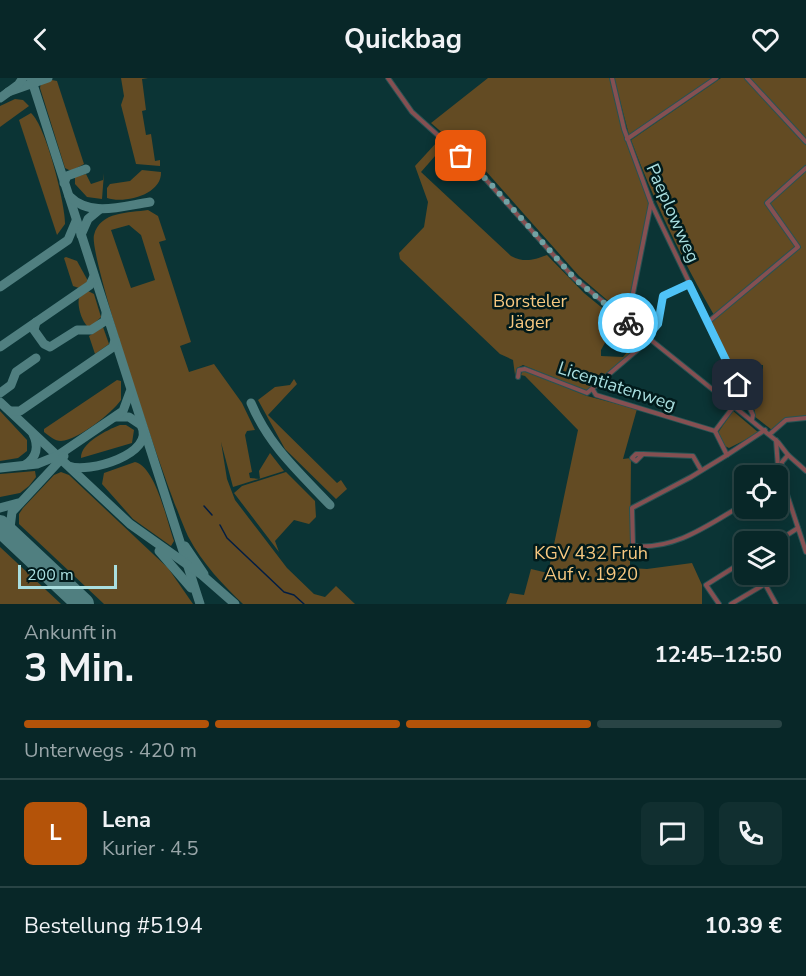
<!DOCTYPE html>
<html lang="de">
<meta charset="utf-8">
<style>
body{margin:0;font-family:"Nunito Sans",sans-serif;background:#112f30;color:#f1f3f6;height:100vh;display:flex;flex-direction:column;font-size:22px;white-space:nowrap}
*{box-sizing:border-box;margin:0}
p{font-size:20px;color:#98a5a8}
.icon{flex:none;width:33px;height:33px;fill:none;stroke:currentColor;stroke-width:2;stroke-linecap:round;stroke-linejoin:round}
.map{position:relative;height:526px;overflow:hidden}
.sheet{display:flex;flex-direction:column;background:#082728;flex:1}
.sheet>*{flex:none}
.buttons{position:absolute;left:734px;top:387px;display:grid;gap:12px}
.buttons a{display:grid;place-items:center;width:54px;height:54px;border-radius:9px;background:#082728;box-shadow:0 3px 15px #0003,0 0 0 2px #294445;font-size:30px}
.scale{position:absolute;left:18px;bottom:15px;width:99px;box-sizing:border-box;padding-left:6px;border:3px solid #a9dedf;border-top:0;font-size:16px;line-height:21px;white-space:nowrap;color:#a9dedf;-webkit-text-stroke:4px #011a1b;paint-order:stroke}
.pin{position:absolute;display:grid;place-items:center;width:51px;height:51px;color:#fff;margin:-26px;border-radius:12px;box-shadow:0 3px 9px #0006}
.courier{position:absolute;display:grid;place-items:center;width:60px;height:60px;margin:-30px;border:4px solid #4fc3f7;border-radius:50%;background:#fff;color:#222;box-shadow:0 2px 8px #0007}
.headline em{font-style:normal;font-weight:700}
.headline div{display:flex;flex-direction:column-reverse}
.headline{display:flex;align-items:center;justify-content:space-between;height:102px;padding:0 24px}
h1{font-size:39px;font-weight:700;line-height:45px}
.bar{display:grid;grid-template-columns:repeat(4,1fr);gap:9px 6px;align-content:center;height:72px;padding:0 24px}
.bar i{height:8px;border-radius:4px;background:#294445}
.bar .current{background:#b45309}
.bar p{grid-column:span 4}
.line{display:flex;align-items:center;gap:15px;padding:0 24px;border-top:2px solid #294445}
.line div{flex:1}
.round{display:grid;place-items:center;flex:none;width:63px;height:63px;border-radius:9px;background:#112f30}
header{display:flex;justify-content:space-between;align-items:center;height:78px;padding:0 24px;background:#082728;font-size:27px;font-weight:700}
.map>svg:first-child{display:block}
.green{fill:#634b23;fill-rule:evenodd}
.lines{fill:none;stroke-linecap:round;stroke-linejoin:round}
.stream{stroke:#021d43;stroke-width:1.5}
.taxiway{stroke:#507f80;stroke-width:9}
.runway{stroke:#507f80;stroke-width:22}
.minor-casing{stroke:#275354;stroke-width:6}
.minor{stroke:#855052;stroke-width:4}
.done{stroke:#72a2a4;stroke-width:6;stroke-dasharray:0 10.8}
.route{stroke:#4fc3f7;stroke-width:8}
.labels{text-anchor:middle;stroke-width:5;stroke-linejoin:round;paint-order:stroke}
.street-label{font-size:18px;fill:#a9dedf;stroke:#011a1b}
.park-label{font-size:18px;fill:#f7c880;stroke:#011a1b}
</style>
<header><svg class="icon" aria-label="back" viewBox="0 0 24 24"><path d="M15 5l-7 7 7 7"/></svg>Quickbag<svg class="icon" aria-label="heart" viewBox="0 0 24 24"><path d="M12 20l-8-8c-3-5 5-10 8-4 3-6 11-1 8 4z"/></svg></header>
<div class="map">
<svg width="806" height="526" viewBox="0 0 806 526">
<rect width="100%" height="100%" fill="#0b3435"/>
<g class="green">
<polygon points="121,0 148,0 142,1 146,32 142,33 146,57 151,56 155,83 160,82 160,88 136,86 121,27 124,18"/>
<polygon points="488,0 611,0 626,64 649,125 627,239 579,198 484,91 431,45"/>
<polygon points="614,0 712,0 629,57"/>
<path d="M721,0H745L806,66V87L765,124L796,169L714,237C681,180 654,123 631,62Z"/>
<polygon points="747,0 806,0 806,64"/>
<polygon points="52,2 57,3 84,86 71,93 65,90 40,10 41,5"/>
<polygon points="15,21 23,22 29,28 0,49 0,28"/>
<path d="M31,35C46,48 65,125 65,146L57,157L19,42Z"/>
<path d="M437,64L443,69L421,94L511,178C525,185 533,182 547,177L584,215L623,247H605L600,254L607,261L601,272V278L623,279L628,273L630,276L588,314L523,287L517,290L515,297L513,282L500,276L400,181L399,175L424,149L428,124L415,88Z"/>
<path d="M142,92L161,94C162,117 124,126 107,120V110L110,106L130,103Z"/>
<polygon points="806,93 806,338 786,341 772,352 754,338 755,333 735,297 748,296 748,292 763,291 763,287 732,289 710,244 800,170 769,125"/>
<polygon points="104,95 102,121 87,119 75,106 75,99 86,96 91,106 103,102"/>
<path d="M148,132L158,138L166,162L159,164L191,264L180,268L189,294L214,286L242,325L255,352L247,353L245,357L252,394L249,395L250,400L260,401L259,393L270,375L284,393L233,409L221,364L227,401L235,422L287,490L314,516L325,519L336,508L355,526H243C224,508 202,485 189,460C173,430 88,179 94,157C100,133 129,135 148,132ZM129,147L141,157L155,202L131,210L111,152Z"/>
<polygon points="66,179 77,183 88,203 79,210 73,208 64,180"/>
<path d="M88,213L94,216L101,239L90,250C82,246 77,228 79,220Z"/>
<polygon points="103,249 109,266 95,276 89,258"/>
<polygon points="523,292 587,318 637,331 623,381 631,380 630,490 647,491 692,485 702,507 702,526 506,526 510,515 524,517 531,491 548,495 578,352 525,298 521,297"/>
<polygon points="294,301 297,306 268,337 337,405 341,402 347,411 336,421 285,371 258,322 275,309 290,307"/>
<path d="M117,302L121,303V322C112,335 78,362 61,363C55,363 49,358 44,354V351Z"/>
<polygon points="0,333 27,362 27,373 18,380 0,383"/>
<polygon points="733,333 759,355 729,370 723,367 717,356"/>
<path d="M120,347H126L134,352L132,365L81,380C80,365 107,352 120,347Z"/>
<path d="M135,384C156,389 167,444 174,463L171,468L133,441L102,406L104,395Z"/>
<polygon points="35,393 36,399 29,408 20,415 0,419 0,396"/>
<polygon points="61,394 69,397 168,490 193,526 104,526 19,446 19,436 23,430 54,397"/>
<polygon points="286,394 315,423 316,439 309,446 294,442 275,463 279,474 234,415 242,408"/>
<polygon points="0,469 61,526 0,526"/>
</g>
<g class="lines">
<g class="stream">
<polyline points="204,428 212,437"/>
<polyline points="220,447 227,460 284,514 294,517 304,526"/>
</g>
<g class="taxiway">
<polyline points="31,0 200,526"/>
<polyline points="8,14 48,0"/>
<polyline points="0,20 18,7 23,0"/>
<polyline points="64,105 67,98 86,91"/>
<path d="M69,118C91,140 123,128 150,124"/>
<polyline points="81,157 88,141 100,131"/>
<polyline points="0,209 68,162 76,143"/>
<polyline points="36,244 34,252 44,266 50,269 77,252 91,252 105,243 106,236"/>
<polyline points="0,269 90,207 94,198"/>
<polyline points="0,315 11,307 16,294 36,280"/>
<polyline points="0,324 130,446 202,497 235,526"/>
<path d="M251,325C269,368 299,394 330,427"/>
<polyline points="10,333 20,333 113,269 115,262"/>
<path d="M25,387C37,380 39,368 33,356"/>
<path d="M69,388C87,396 157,376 141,347L129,339H116"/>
<polyline points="0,390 37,386 57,378 123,333 130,314"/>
<polyline points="0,430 18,425"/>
<polyline points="15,462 10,450 12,434 64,378"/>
<polyline points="185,468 204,496"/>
<polyline points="159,473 191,510"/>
</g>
<polyline class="runway" points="0,448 83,526"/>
<defs>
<g id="minor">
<polyline points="388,0 412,34 480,95 575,201 778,364 788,377 782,384 781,394"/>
<polyline points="612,0 624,51 651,125 753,337 752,341"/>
<polyline points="747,0 806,64"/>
<polyline points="627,61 716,0"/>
<polyline points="708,244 798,169 767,125 806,90"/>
<polyline points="627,245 651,125"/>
<polyline points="646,260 658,246 663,218 689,206"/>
<polyline points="518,299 519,292 525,291 587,315 649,262"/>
<polyline points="593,312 596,317 715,353"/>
<polyline points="715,353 727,377 765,352"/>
<polyline points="715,353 734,328"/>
<polyline points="770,356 786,342 806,340"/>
<polyline points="776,362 778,389 806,474"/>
<polygon points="636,376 643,376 636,383 632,380"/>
<polyline points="643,376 693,378 701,392"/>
<path d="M727,377L691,399L632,430L633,468C676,472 708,447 744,426"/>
<polyline points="788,377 806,393"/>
<polyline points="776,464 798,450"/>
<polyline points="719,526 706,507 744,483"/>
<polyline points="731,526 765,506 776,526"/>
</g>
</defs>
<use href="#minor" class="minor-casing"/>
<use href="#minor" class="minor"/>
</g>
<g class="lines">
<polyline class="done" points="461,78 490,105 575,201 628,245"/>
<polyline class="route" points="628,245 646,260 658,246 663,218 689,206 738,307"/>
</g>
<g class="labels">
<g class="street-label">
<text transform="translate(673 135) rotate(66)" y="6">Paeplowweg</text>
<text transform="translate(617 308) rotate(18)" y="6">Licentiatenweg</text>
</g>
<g class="park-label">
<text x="530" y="229">Borsteler<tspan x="530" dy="21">Jäger</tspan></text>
<text x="591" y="481">KGV 432 Früh<tspan x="591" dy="21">Auf v. 1920</tspan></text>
</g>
</g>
</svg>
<div class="buttons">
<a><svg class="icon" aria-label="locate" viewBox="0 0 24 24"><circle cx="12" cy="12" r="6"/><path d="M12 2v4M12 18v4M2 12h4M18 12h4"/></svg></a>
<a><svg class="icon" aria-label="layers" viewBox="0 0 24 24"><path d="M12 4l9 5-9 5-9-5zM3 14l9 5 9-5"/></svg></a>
</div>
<div class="scale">200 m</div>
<div class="pin" style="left:461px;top:78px;background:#ea580c"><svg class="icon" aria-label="bag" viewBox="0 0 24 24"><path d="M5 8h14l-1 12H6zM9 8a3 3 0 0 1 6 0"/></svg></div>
<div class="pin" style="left:738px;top:307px;background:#1f2937"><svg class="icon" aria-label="home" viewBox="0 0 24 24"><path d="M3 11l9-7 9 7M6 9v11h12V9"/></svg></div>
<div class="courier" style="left:628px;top:245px"><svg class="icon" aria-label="bike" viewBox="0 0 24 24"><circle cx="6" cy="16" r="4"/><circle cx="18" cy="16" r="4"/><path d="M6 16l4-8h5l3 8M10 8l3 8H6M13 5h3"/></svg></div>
</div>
<section class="sheet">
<div class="headline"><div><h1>3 Min.</h1><p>Ankunft in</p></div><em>12:45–12:50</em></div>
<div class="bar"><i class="current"></i><i class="current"></i><i class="current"></i><i></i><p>Unterwegs · 420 m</p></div>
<div class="line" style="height:108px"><b class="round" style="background:#b45309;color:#fff">L</b><div><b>Lena</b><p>Kurier · 4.5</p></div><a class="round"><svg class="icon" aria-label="chat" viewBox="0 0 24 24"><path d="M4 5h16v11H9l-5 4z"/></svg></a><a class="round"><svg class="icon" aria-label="phone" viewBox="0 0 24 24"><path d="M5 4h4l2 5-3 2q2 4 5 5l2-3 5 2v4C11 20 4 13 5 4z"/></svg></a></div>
<div class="line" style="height:78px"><div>Bestellung #5194</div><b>10.39 €</b></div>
</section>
